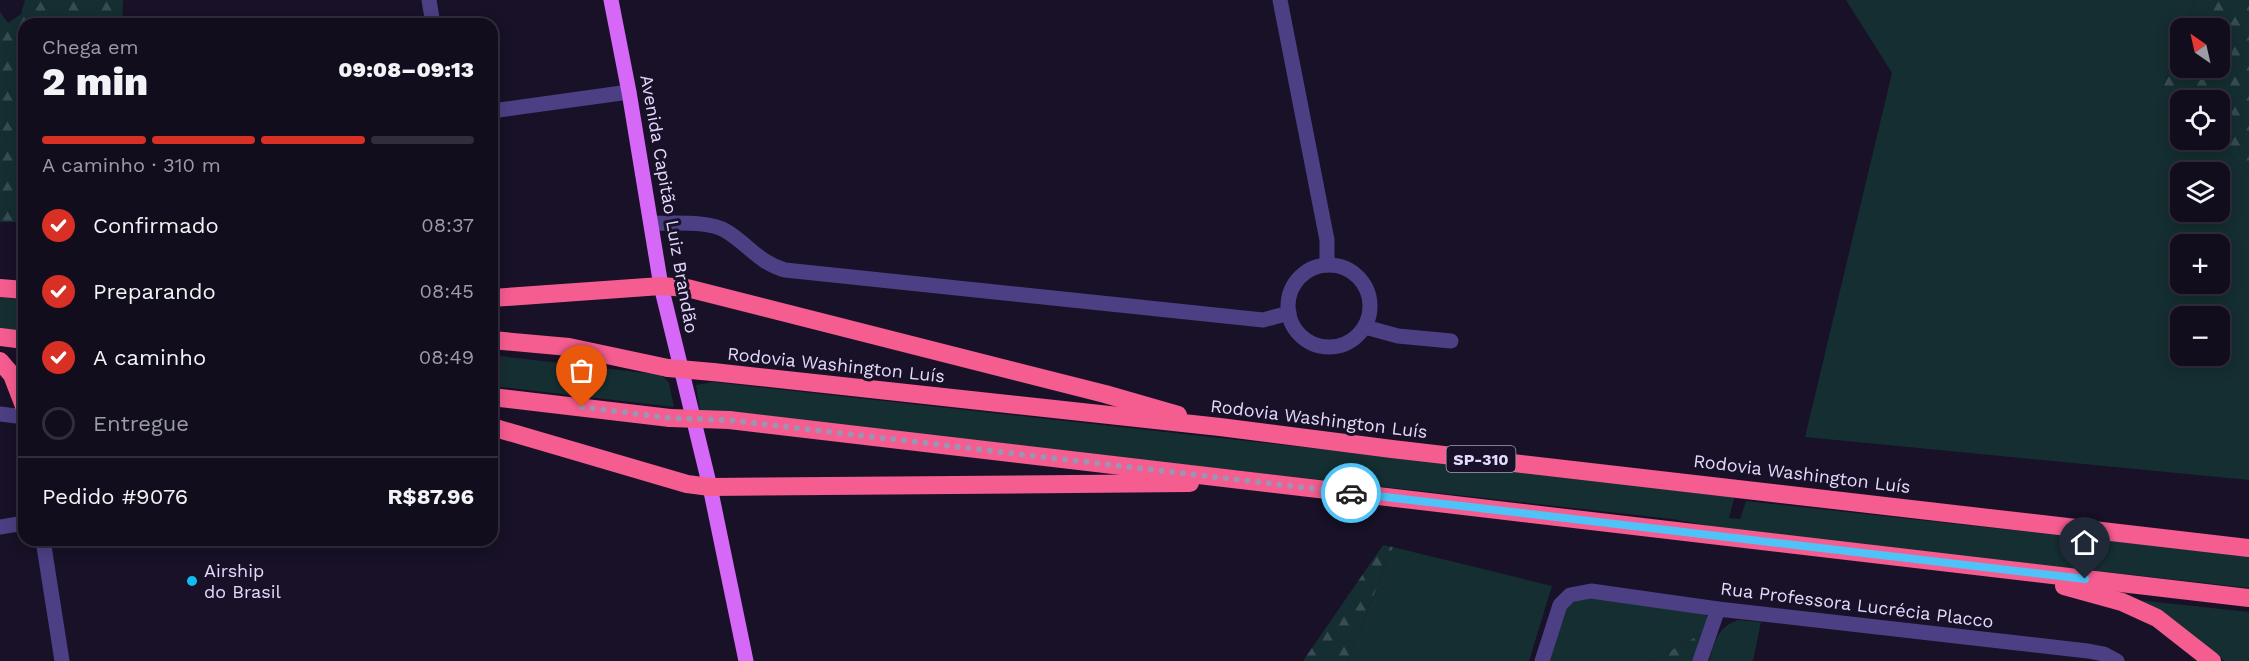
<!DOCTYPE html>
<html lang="pt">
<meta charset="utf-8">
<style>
body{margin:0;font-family:"Work Sans",sans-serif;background:#1b1626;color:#f1f3f6;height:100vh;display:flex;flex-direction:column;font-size:22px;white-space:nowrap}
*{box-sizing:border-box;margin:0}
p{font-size:20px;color:#9c9ca4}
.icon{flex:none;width:33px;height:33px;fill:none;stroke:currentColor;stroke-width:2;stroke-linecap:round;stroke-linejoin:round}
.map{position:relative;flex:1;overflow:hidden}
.details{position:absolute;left:18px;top:18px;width:480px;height:528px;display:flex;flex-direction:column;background:#120d1d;border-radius:18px;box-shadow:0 3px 15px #0003,0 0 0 2px #312d3b}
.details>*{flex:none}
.needle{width:39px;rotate:326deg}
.tools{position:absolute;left:2170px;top:18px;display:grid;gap:12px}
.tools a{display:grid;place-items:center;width:60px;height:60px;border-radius:12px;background:#120d1d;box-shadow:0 3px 15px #0003,0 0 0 2px #312d3b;font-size:30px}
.pin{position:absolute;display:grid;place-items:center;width:51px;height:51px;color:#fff;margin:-62px -26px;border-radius:50% 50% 50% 0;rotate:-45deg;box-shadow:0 0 6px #0007}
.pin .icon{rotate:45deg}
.courier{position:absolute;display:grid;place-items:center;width:60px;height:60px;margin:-30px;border:4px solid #4fc3f7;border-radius:50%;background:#fff;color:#222;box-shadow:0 2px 8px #0007}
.summary em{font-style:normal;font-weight:800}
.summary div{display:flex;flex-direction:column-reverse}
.summary{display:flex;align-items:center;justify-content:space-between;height:102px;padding:0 24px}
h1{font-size:39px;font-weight:800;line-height:45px}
.bar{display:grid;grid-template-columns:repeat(4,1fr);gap:9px 6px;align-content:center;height:72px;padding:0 24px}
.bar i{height:8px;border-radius:4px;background:#312d3b}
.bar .active{background:#d93025}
.bar p{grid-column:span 4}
.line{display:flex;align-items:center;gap:15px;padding:0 24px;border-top:2px solid #312d3b}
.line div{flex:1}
ol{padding:0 24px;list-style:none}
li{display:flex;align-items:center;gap:18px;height:66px}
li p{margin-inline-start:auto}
li .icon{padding:6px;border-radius:50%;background:#d93025;color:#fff;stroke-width:4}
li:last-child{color:#9c9ca4}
li i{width:33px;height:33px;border:3px solid #312d3b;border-radius:50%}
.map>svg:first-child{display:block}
.grass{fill:#152e31;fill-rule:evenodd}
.forest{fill:url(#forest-firs)}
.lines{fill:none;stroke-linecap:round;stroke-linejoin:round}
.minor{stroke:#4c3f83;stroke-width:15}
.major{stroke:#d568f6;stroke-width:15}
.highway{stroke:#f55c90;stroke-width:18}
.highway-bridge{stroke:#f55c90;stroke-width:18}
.done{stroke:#9c94b2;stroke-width:6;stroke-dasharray:0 10.8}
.route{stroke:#4fc3f7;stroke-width:8}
.poi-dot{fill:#12bbf1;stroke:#181127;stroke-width:2}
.labels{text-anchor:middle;stroke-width:6;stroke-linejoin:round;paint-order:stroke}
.shield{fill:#181127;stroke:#a69ebd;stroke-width:1.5}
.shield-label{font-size:16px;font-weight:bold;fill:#e3dafd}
.street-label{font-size:18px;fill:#e3dafd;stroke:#181127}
.poi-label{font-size:18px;fill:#e3dafd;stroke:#181127;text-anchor:start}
</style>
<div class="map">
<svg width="2249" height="661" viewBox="0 0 2249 661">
<defs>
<pattern id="forest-firs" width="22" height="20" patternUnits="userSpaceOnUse" patternTransform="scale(1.5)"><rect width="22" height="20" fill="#152e31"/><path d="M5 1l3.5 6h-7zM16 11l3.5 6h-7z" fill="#374c50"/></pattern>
</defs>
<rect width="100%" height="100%" fill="#181127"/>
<g class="grass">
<path d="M1846,0H2195L2184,28H2181V37L2162,88L2181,107V140H2215L2249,172V480L1805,437L1892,73ZM2181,172H2220V212H2181ZM2181,244H2220V284H2181ZM2181,316H2220V356H2181Z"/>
<polygon points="0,297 24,300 24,331 0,329"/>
<polygon points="492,355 662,375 669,383 674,407 492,386"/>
<polygon points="713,382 1735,495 1729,518 1740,519 1746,501 2249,556 2249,588 1737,531 1672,519 700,411 696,385"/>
<polygon points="1393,547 1552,586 1529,661 1347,661"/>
<polygon points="1593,596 1703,613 1708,618 1707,631 1651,661 1549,661 1567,607 1577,600"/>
<polygon points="2138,600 2249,612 2249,661 2225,661 2183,629"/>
<path d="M1738,620L1761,622L1753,661H1709C1715,642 1717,627 1738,620Z"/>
</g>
<g class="forest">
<polygon points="25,0 123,0 122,24 24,24 24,222 0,222 0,12 8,23 21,14"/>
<polygon points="2195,0 2249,0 2249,172 2215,140 2220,140 2220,100 2181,100 2181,107 2162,89 2181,37 2181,68 2220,68 2220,28 2184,28"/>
<polygon points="1383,545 1393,547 1347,661 1303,661"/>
<polygon points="1707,631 1697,661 1651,661"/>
</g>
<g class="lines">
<g class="minor">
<polyline points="429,0 433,24"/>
<polyline points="1280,0 1327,240 1327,265"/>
<polyline points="492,111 629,92"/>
<path d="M651,223C671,224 709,220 726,231C748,244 759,263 785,270L1263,320L1289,313"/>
<circle cx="1329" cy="306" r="41"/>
<polyline points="1365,327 1398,336 1451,341"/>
<polyline points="0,414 24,417"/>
<polyline points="0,527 24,523"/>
<polyline points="43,540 62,661"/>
<polyline points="1542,661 1560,605 1570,595 1591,591 1718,609 2088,651 2104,654 2117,661"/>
<polyline points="1700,661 1718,609"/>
</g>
<polyline class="major" points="611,0 629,92 661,286 710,487 746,661"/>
<g class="highway">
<polyline points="0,288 24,290"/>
<polyline points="492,298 661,286 687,288 1105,394 1178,415"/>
<polyline points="0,337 24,340"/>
<polyline points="492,340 569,347 668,368"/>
<polyline points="0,361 12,375 24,406"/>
<polyline points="713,372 1220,427 1392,449 2249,548"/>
<polyline points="492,397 670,418"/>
<polyline points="729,420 2249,598"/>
<polyline points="492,427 687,484 710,487 1190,483"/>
<polyline points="2064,586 2122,602 2157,618 2212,661"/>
</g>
<g class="highway-bridge">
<polyline points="668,368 713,372"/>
<polyline points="670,418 729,420"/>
</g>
</g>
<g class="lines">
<polyline class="done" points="582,407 670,418 729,420 1351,493"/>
<polyline class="route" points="1351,493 2085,579"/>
</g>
<circle class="poi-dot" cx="192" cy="581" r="6"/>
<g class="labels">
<rect class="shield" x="1446.5" y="446" width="69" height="26" rx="4.5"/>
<g class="shield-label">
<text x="1481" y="465">SP-310</text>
</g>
<g class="street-label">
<text transform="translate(669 204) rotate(80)" y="6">Avenida Capitão Luiz Brandão</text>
<text transform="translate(836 365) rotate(6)" y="6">Rodovia Washington Luís</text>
<text transform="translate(1319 419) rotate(7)" y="6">Rodovia Washington Luís</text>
<text transform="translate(1802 474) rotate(7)" y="6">Rodovia Washington Luís</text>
<text transform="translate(1857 605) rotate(7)" y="6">Rua Professora Lucrécia Placco</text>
</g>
<g class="poi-label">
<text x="204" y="577">Airship<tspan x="204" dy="21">do Brasil</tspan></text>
</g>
</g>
</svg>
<div class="tools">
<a><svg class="needle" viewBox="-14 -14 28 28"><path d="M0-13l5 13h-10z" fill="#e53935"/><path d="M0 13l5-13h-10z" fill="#9c9ca4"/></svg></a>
<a><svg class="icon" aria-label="locate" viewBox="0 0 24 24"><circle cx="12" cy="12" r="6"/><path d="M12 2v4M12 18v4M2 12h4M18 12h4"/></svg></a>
<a><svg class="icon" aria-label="layers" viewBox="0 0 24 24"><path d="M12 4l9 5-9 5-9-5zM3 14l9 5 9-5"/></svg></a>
<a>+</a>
<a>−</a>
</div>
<div class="pin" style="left:582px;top:407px;background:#ea580c"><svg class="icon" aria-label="bag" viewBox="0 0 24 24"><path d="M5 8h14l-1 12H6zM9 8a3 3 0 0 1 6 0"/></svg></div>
<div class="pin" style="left:2085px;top:579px;background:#1f2937"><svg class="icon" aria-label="home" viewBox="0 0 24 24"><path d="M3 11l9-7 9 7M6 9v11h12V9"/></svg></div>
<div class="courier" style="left:1351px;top:493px"><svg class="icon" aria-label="car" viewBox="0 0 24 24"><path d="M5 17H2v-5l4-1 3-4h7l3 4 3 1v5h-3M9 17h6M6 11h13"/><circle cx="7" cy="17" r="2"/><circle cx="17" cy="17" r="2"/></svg></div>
<section class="details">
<div class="summary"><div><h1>2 min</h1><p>Chega em</p></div><em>09:08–09:13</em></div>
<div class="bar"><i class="active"></i><i class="active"></i><i class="active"></i><i></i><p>A caminho · 310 m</p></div>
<ol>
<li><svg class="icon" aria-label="check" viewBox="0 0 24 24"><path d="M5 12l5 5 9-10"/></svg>Confirmado<p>08:37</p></li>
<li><svg class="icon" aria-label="check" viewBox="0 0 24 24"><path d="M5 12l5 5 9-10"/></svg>Preparando<p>08:45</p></li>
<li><svg class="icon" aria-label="check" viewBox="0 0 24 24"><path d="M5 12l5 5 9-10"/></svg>A caminho<p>08:49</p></li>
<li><i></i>Entregue</li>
</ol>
<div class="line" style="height:78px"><div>Pedido #9076</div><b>R$87.96</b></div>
</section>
</div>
